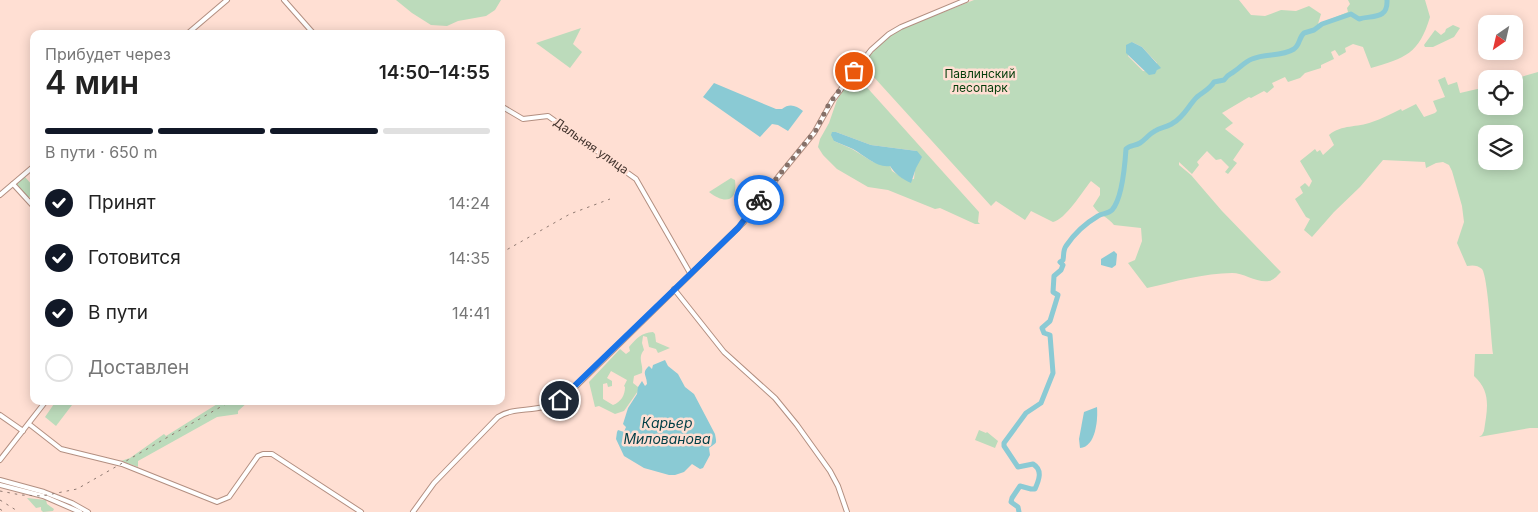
<!DOCTYPE html>
<html lang="ru">
<meta charset="utf-8">
<style>
body{margin:0;font-family:Inter,sans-serif;background:#f2f2f2;color:#222;height:100vh;display:flex;flex-direction:column;font-size:19px;white-space:nowrap}
*{box-sizing:border-box;margin:0}
p{font-size:16px;color:#767676}
.icon{flex:none;width:28px;height:28px;fill:none;stroke:currentColor;stroke-width:2;stroke-linecap:round;stroke-linejoin:round}
.map{position:relative;flex:1;overflow:hidden}
.details{position:absolute;left:30px;top:30px;width:475px;height:375px;display:flex;flex-direction:column;background:#fff;border-radius:10px;box-shadow:0 2px 12px #0003}
.details>*{flex:none}
.needle{width:32px;rotate:214deg}
.buttons{position:absolute;left:1478px;top:15px;display:grid;gap:10px}
.buttons a{display:grid;place-items:center;width:45px;height:45px;border-radius:10px;background:#fff;box-shadow:0 2px 12px #0003;font-size:25px}
.pin{position:absolute;display:grid;place-items:center;width:42px;height:42px;color:#fff;margin:-21px;border:2px solid #fff;border-radius:50%;box-shadow:0 1px 5px #0007}
.courier{position:absolute;display:grid;place-items:center;width:50px;height:50px;margin:-25px;border:4px solid #1a73e8;border-radius:50%;background:#fff;color:#222;box-shadow:0 1px 6px #0007}
.overview em{font-style:normal;font-weight:600}
.overview div{display:flex;flex-direction:column-reverse}
.overview{display:flex;align-items:center;justify-content:space-between;height:85px;padding:0 15px}
h1{font-size:32px;font-weight:600;line-height:38px}
.bar{display:grid;grid-template-columns:repeat(4,1fr);gap:8px 5px;align-content:center;height:60px;padding:0 15px}
.bar i{height:6px;border-radius:4px;background:#e0e0e0}
.bar .selected{background:#111827}
.bar p{grid-column:span 4}
ol{padding:0 15px;list-style:none}
li{display:flex;align-items:center;gap:15px;height:55px}
li p{margin-inline-start:auto}
li .icon{padding:5px;border-radius:50%;background:#111827;color:#fff;stroke-width:4}
li:last-child{color:#767676}
li i{width:28px;height:28px;border:2px solid #e0e0e0;border-radius:50%}
.map>svg:first-child{display:block}
.green{fill:#bcdbbb;fill-rule:evenodd}
.water{fill:#8acad4}
.lines{fill:none;stroke-linecap:round;stroke-linejoin:round}
.river{stroke:#8acad4;stroke-width:5}
.secondary-casing{stroke:#b38f81;stroke-width:6}
.secondary{stroke:#fff;stroke-width:4}
.rail{stroke:#8f7971;stroke-width:1;stroke-dasharray:2.5 5;stroke-linecap:butt}
.done{stroke:#857068;stroke-width:5;stroke-dasharray:0 9}
.route{stroke:#1a73e8;stroke-width:6}
.labels{text-anchor:middle;stroke-width:5;stroke-linejoin:round;paint-order:stroke}
.park-label{font-size:12px;fill:#043d0a;stroke:#ffdfd3}
.street-label{font-size:12px;fill:#44352f;stroke:#ffdfd3}
.water-label{font-size:14px;font-style:italic;fill:#003e46;stroke:#ffdfd3}
</style>
<div class="map">
<svg width="1538" height="512" viewBox="0 0 1538 512">
<rect width="100%" height="100%" fill="#ffdfd3"/>
<g class="green">
<polygon points="396,0 501,0 495,10 486,16 458,21 447,26 431,25 412,13"/>
<path d="M974,0H1239L1251,15L1265,16L1281,10L1296,11L1309,6L1321,14L1318,24L1348,12L1347,8L1350,4L1348,0H1425L1430,17C1419,54 1405,58 1371,68L1363,47L1353,44L1345,48L1346,52L1339,56L1335,50L1331,52L1334,59L1321,65V68L1305,73L1300,78L1288,82L1285,77L1272,83L1274,87L1267,93L1264,91L1251,98L1249,97L1222,113L1233,123L1225,129L1244,144L1233,160L1237,163L1228,174L1225,172L1229,167L1221,159L1216,160L1207,151L1197,162L1199,165L1192,174L1179,162V165L1191,175L1222,211L1281,272C1278,275 1274,280 1269,281C1257,283 1244,273 1232,273C1205,273 1173,282 1147,288L1128,263L1135,260L1142,241L1141,228L1114,225C1108,217 1099,215 1093,206L1100,195V188L1091,181C1083,191 1065,220 1053,222L1031,211L1025,220L996,201L991,206L862,64L886,38L901,29ZM1132,42L1142,47L1157,63V70L1154,72L1143,71L1128,56Z"/>
<polygon points="1453,25 1460,28 1454,37 1433,47 1425,47 1424,45 1435,30 1441,35 1445,32 1446,29"/>
<polygon points="581,28 573,44 582,52 570,68 536,43"/>
<path d="M1538,72V428H1530L1479,437L1482,435L1484,431C1487,410 1492,392 1474,376L1475,354H1493C1491,340 1488,277 1482,269C1478,265 1472,265 1467,266L1457,243L1464,222L1462,206L1452,171L1449,165L1443,162L1436,163L1426,168L1425,162L1383,160L1360,187L1334,212L1312,237L1304,230L1310,219L1306,217L1295,199L1303,193L1300,187L1305,183L1309,187L1312,181L1300,161L1315,149L1317,152L1320,150L1323,155L1334,145L1329,135C1342,124 1357,128 1372,122C1381,119 1391,114 1401,109L1402,111L1416,104L1424,117L1435,113L1437,111L1433,101L1445,97L1438,80L1445,77L1448,85L1457,82L1460,93L1486,87V106H1514V79ZM1486,134H1514V161H1486Z"/>
<path d="M854,73L979,212L978,222L980,224H975L940,208L935,209L888,190L868,187L837,169L823,155L818,147L820,139L829,123L837,100ZM836,132L871,145L917,151L914,179L906,180L892,171L890,166L873,162L852,149L834,141Z"/>
<polygon points="25,177 34,187 34,191 31,193 32,195 28,198 16,184"/>
<path d="M731,178L735,180C738,203 724,204 709,192Z"/>
<path d="M653,332L655,334L656,342L670,348L658,353L656,349L649,347L647,337L643,336L642,343L644,350C637,358 644,365 642,373L634,376L633,383L638,387V391L624,411L615,414L599,406L595,407L589,382L620,349L626,354L630,351L629,347C637,338 641,333 653,332ZM611,371L627,380L624,386L625,387C625,395 621,402 613,405L603,399V384L607,383L608,387L612,386V381L607,378Z"/>
<polygon points="56,401 67,401 72,405 56,426 45,417"/>
<polygon points="222,401 249,401 238,411 238,414 217,417 138,461 138,467 121,461 130,458 164,434 166,436"/>
<polygon points="979,430 986,433 987,432 998,441 995,448 975,440"/>
<polygon points="27,498 46,500 47,504 54,509 53,511 43,512 41,510 41,507 36,508"/>
</g>
<g class="water">
<polygon points="1132,42 1142,47 1161,68 1157,70 1155,74 1149,75 1126,53 1126,45"/>
<path d="M714,83L776,109H782C789,103 796,105 803,111L788,131L778,125L772,124L760,137L703,97Z"/>
<path d="M832,132H836L871,145L917,151L922,157L916,168L911,183C902,179 895,174 890,166C877,168 865,156 853,149C847,146 840,144 834,141L831,135Z"/>
<polygon points="1114,251 1117,254 1116,265 1112,268 1101,265 1101,259"/>
<path d="M665,360L668,366L678,374L685,387L694,394L715,434C717,445 717,442 709,448L710,455L703,468L700,469L692,464L684,472L675,475H669L644,468L624,456L616,439L617,432L618,430L624,432L626,427L623,424L628,408L637,394L638,387L642,381L645,386L647,384C647,375 641,373 649,366L652,369L653,365Z"/>
<path d="M1097,407C1098,419 1096,447 1080,448L1079,439L1084,412Z"/>
</g>
<g class="lines">
<path class="river" d="M1019,512L1018,507L1011,502L1012,498L1020,486L1031,489H1035C1039,480 1043,470 1033,464L1018,467L1004,446V443L1026,413L1041,403L1053,373L1050,335L1044,333L1042,328L1050,321L1058,295L1053,292L1054,276L1061,270L1063,265L1060,262L1063,260C1064,255 1063,250 1066,246C1074,234 1086,223 1098,216C1102,213 1108,214 1112,210C1122,199 1125,164 1126,149C1130,145 1135,146 1140,143C1145,140 1149,134 1155,131C1161,127 1168,127 1173,123C1184,117 1188,106 1197,97C1203,92 1210,89 1214,82L1224,80C1227,75 1228,75 1232,73C1239,69 1244,62 1252,59C1266,53 1281,57 1294,49C1300,45 1299,37 1304,33L1314,30L1322,24L1351,14L1359,19C1372,15 1388,20 1387,0"/>
<defs>
<g id="secondary">
<polyline points="284,0 314,34"/>
<polyline points="187,34 227,0"/>
<polyline points="501,106 523,119 548,116 636,179 690,273"/>
<polyline points="13,184 34,207"/>
<polyline points="0,195 34,166"/>
<polyline points="674,289 724,352 775,398 797,425 830,471 838,486 847,512"/>
<polyline points="0,415 23,431"/>
<polyline points="29,424 61,449 122,464 217,502 229,497 258,456 263,454 272,454 361,512"/>
<polyline points="0,460 46,401"/>
<polyline points="0,480 44,492 72,503 88,512"/>
<polyline points="0,485 43,496 80,512"/>
<path d="M413,512L434,483L498,417C516,405 541,415 565,397L744,222L778,177L814,133L832,101L871,50L889,34L901,27L966,0"/>
</g>
</defs>
<use href="#secondary" class="secondary-casing"/>
<use href="#secondary" class="secondary"/>
<g class="rail">
<polyline points="501,253 570,214 610,199"/>
<polyline points="0,491 21,495 42,496 77,489 231,401"/>
<polyline points="0,500 19,512"/>
<polyline points="0,509 4,512"/>
</g>
</g>
<g class="lines">
<polyline class="done" points="759,200 816,130 829,104 854,71"/>
<polyline class="route" points="560,400 738,228 759,200"/>
</g>
<g class="labels">
<g class="park-label">
<text x="980" y="78">Павлинский<tspan x="980" dy="14">лесопарк</tspan></text>
</g>
<g class="street-label">
<text transform="translate(591 146) rotate(35)" y="4">Дальняя улица</text>
</g>
<g class="water-label">
<text x="667" y="428">Карьер<tspan x="667" dy="16">Милованова</tspan></text>
</g>
</g>
</svg>
<div class="buttons">
<a><svg class="needle" viewBox="-14 -14 28 28"><path d="M0-13l5 13h-10z" fill="#e53935"/><path d="M0 13l5-13h-10z" fill="#767676"/></svg></a>
<a><svg class="icon" aria-label="locate" viewBox="0 0 24 24"><circle cx="12" cy="12" r="6"/><path d="M12 2v4M12 18v4M2 12h4M18 12h4"/></svg></a>
<a><svg class="icon" aria-label="layers" viewBox="0 0 24 24"><path d="M12 4l9 5-9 5-9-5zM3 14l9 5 9-5"/></svg></a>
</div>
<div class="pin" style="left:854px;top:71px;background:#ea580c"><svg class="icon" aria-label="bag" viewBox="0 0 24 24"><path d="M5 8h14l-1 12H6zM9 8a3 3 0 0 1 6 0"/></svg></div>
<div class="pin" style="left:560px;top:400px;background:#1f2937"><svg class="icon" aria-label="home" viewBox="0 0 24 24"><path d="M3 11l9-7 9 7M6 9v11h12V9"/></svg></div>
<div class="courier" style="left:759px;top:200px"><svg class="icon" aria-label="bike" viewBox="0 0 24 24"><circle cx="6" cy="16" r="4"/><circle cx="18" cy="16" r="4"/><path d="M6 16l4-8h5l3 8M10 8l3 8H6M13 5h3"/></svg></div>
<section class="details">
<div class="overview"><div><h1>4 мин</h1><p>Прибудет через</p></div><em>14:50–14:55</em></div>
<div class="bar"><i class="selected"></i><i class="selected"></i><i class="selected"></i><i></i><p>В пути · 650 m</p></div>
<ol>
<li><svg class="icon" aria-label="check" viewBox="0 0 24 24"><path d="M5 12l5 5 9-10"/></svg>Принят<p>14:24</p></li>
<li><svg class="icon" aria-label="check" viewBox="0 0 24 24"><path d="M5 12l5 5 9-10"/></svg>Готовится<p>14:35</p></li>
<li><svg class="icon" aria-label="check" viewBox="0 0 24 24"><path d="M5 12l5 5 9-10"/></svg>В пути<p>14:41</p></li>
<li><i></i>Доставлен</li>
</ol>
</section>
</div>
